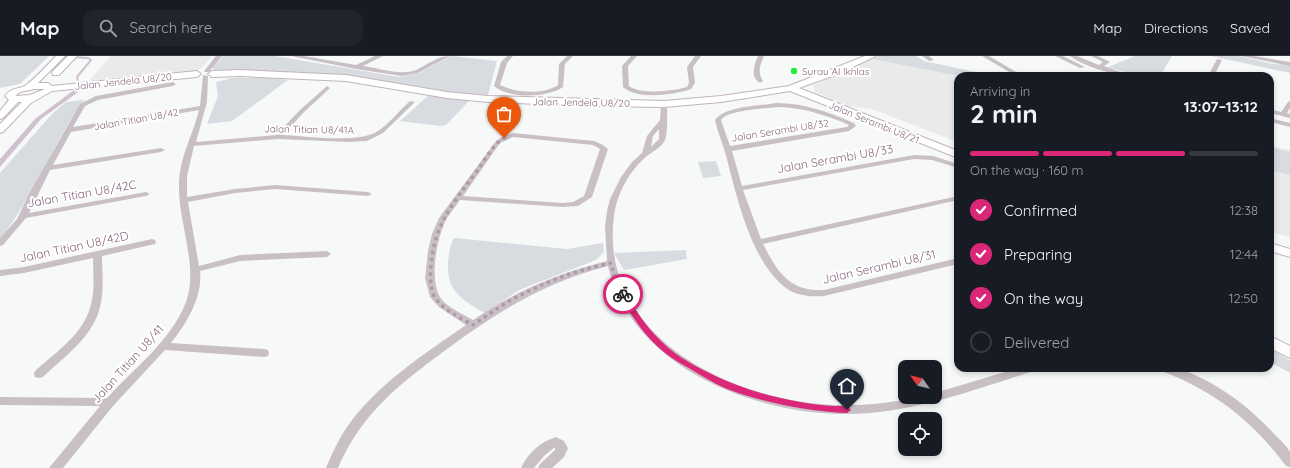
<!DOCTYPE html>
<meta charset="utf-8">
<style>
body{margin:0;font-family:Quicksand,sans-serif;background:#20242c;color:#f1f3f6;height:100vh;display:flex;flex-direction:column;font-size:15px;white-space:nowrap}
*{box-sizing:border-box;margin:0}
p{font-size:13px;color:#9ea1a6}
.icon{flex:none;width:22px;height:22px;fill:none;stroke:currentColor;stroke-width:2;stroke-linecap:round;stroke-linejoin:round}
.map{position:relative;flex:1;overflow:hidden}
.drawer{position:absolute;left:954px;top:16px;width:320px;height:300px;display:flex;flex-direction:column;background:#171b24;border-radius:12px;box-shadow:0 2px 6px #0003}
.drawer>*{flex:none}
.needle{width:26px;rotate:304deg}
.fabs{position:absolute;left:898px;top:304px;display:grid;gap:8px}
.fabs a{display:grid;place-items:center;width:44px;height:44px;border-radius:8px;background:#171b24;box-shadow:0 2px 6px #0003;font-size:20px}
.pin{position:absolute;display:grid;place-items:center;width:34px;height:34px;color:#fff;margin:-41px -17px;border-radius:50% 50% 50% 0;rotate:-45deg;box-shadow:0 0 4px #0007}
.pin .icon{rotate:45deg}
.courier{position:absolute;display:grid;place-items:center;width:40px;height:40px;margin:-20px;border:3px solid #db2777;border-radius:50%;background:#fff;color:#222;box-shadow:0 1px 5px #0007}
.overview em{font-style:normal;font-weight:700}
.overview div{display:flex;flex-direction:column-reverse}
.overview{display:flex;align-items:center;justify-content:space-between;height:68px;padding:0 16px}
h1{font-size:26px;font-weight:700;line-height:30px}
.bar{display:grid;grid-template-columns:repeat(4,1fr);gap:6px 4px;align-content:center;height:48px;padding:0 16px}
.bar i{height:5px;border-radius:3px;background:#363941}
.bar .active{background:#db2777}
.bar p{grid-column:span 4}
ol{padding:0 16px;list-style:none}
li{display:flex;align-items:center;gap:12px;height:44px}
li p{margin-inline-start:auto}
li .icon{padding:4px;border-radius:50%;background:#db2777;color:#fff;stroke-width:4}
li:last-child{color:#9ea1a6}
li i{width:22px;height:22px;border:2px solid #363941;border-radius:50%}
header{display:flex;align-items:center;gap:24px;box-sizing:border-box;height:56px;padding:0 20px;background:#171b24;border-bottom:1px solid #363941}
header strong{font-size:19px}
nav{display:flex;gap:22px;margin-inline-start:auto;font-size:14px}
.search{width:280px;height:36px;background:#20242c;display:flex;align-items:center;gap:10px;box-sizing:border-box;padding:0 14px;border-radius:12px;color:#9ea1a6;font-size:15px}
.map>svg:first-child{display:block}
.built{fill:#eaeaeb}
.green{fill:#d8dce1}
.water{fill:#d0c1ce}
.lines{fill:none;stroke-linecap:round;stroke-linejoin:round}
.stream{stroke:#d0c1ce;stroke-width:2}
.secondary-casing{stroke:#c0b4bc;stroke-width:2}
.street{fill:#c9c0c6;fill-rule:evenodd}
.secondary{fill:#fff;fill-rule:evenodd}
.route{fill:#db2777}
.done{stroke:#b09aa9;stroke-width:4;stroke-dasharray:0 7.2}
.poi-dot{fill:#26ea3d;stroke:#fff;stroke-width:1.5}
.labels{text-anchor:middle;stroke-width:4;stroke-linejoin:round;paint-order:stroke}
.far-poi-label{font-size:10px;fill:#89677e;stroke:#fff;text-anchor:start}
.far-street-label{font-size:10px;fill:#89677e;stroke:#fff}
.street-label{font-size:12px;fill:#89677e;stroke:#fff}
</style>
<header>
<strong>Map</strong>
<div class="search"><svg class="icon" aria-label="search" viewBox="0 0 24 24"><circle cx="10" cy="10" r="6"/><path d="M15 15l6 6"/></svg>Search here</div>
<nav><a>Map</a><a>Directions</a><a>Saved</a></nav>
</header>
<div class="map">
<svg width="1290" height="412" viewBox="0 0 1290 412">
<rect width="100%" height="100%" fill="#f7f9f9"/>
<g class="built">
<polygon points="111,0 212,0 202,12 193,15 89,25"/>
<polygon points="872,3 958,20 958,86 871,53 848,50 814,36 814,29"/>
<polygon points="1270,90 1290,94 1290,181 1270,176"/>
</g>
<g class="green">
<polygon points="0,0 49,0 20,28 0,32"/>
<polygon points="223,0 275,0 399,21 419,17 451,0 497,5 488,39 452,37 406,30 216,15 212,12"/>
<polygon points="879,0 916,0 924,5 995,20 958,20 872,3"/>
<polygon points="1135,0 1172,0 1160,20 1137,20 1108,11"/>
<polygon points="1211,0 1239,0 1273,8 1290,9 1290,17"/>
<polygon points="232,22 268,22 288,24 232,65 207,68 218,40 216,26"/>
<polygon points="429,39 469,45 446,69 440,70 400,65"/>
<path d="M84,44C52,88 34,141 0,183V117L52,58L66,46Z"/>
<polygon points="1270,91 1290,96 1290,119 1270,114"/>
<polygon points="716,105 721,120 703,122 698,106"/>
<path d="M454,182L567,193L603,187L604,196L596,204L519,234L485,257C462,244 446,235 448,206C449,197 450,189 454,182Z"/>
<polygon points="686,194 687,203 624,214 614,197"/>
<polygon points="1270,292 1290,305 1290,317 1270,306"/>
</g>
<polygon class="water" points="74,34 81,34 41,63 0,111 0,103 35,63"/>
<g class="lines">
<polyline class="stream" points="57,0 88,2 91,4 77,21 79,29 75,36"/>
<defs>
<g id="secondary">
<path d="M56,0H65L38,27H48L52,30L197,15L201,18L197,21L52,35L31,47L3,76L0,77V68L22,46H18L3,62L0,63V55L9,44L5,40C13,30 19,34 26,29C37,21 47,9 56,0ZM35,33H45L30,39L15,40L20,36Z"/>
<polygon points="68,0 77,0 59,19 53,19 52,17 53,15"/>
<polygon points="865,0 876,0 838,18 799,32 958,95 958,102 790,35 721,46 664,51 592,50 488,46 447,42 346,25 240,20 212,21 208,18 212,15 240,14 346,19 447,36 488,40 664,45 721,40 789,30"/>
<polygon points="1270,187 1290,193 1290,201 1270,195"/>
<polygon points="1270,280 1290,290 1290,302 1270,292"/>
</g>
</defs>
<use href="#secondary" class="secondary-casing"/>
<g class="street">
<polygon points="216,0 222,0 209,16 205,16 204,15"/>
<path d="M291,0H304L356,9L375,0H383L363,10C379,12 400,20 416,14C427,9 437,0 450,0L418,17L402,20L356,13Z"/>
<path d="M507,0H513L507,7L500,29C516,37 543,39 558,29L559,8L567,0H573L565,8L563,31C547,42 509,43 494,30L501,6Z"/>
<path d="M631,0H637L628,10L629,30C641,39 673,35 687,31L689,27L687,11L695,0H701L693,11L695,27L691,33C675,39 636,44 623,31L622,10Z"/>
<path d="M758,0H764C760,9 757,16 763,25L760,27C750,21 754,9 758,0Z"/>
<polygon points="922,0 929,0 934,4 929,5"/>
<polygon points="982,0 989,0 1023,20 1016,20"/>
<polygon points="1055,0 1063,0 1085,11 1080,12"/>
<path d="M1070,0H1077L1099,9L1103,6L1091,0H1098L1110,6L1104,10L1131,20C1115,20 1083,10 1070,0Z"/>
<polygon points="1241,0 1254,0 1290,6 1290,10"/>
<polygon points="1217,3 1222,4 1214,20 1208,20"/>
<path d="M203,19L208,20L207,46L196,86L276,79L300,54L327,30L330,32L329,33L304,56L283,79C307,80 359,88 378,75C390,67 400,54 410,45L415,46L383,77L367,85L348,86L278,83L194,90L187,120V141L235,133L275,129L368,136L372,138L368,140L275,133L235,137L188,146L199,210L240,199L327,195L331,198L327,201L240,205L200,215C203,241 186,268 171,287L264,293L268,294L269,297L268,300L264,301L165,294L113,350L63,412H49L100,350L0,349V341L107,342C134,312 171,285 186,246C199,210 178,167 179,129C179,102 193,79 199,54L71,76L53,109L161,92L165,94L161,96L50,114L29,157L146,136L150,138L146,140L26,162L3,189L0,190V182L17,163L30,136L80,48L96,40L173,26L176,28L173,30L98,44L85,50L73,71L200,50Z"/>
<polygon points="1290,45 1290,52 1287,57 1290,58 1290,62 1270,57 1270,53 1281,56 1288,46"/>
<path d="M664,46L667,48C667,57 668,77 665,84C662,91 653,95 647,100C630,114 617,137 614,160C598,281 734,346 836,349C854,349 872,349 890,346C905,344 919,341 935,341V337L1018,312H1035L1034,315C980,332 927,352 870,357C771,366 633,317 608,210C544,227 500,254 447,293C400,328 362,356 338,412H326C332,398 338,384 347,371C377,328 423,299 466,269L439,251L430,241L425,222L428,195L432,178L439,162L496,85L502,81L513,77L594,85L603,89L608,93L592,141L578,150L563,151L460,144C456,150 451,156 447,162C437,180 429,222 440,241C446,251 463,258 473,264C514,236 558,217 607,205L605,170L607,155L610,143L621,121L632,106L642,97L647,80L660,64L661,48ZM659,73V83L651,91L653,80ZM513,81L593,89L600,93L584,140L573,146L563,147L463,140L500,87Z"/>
<path d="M776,47C805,47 828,56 854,67L856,70L849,75L732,95L742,130L914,99L933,100L958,108V112L932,104L914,103L743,134L761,183L958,140V144L763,188C777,215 789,236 824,234L958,202V208L824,240C812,241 796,240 786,232C750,205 736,137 725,96C722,85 717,75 715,64C725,50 759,50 776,47ZM776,51C802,51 826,59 849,69L847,71L730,90L721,64C729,54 763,53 776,51Z"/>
<polygon points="1270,62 1290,67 1290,71 1270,66"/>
<path d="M152,183L155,184L156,186L155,188L102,200C102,215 104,231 101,246C96,279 65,300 43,321L39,322L35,321L34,318L35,315C56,296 85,277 91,248C95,233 93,217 93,202L24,217L0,220V214L24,211Z"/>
<path d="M1161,312C1166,312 1173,311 1179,313C1216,325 1250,351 1276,380C1280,384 1287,390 1290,396C1290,400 1290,407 1290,411L1286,410C1252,364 1215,336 1162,315Z"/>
<path d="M556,381L564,385L568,392L564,401L552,412H538L540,408L555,394V391L544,400L534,412H521C528,397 540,386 556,381Z"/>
</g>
<use href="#secondary" class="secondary"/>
</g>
<path class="route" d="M623,236L625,237C636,254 646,271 661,285C685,310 739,332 772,340C792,345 814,349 834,350C840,350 848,349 851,354L847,357C807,355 765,347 727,333C715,328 704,321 692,314C680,307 667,300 657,290C641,275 630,257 619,238Z"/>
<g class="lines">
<path class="done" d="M504,82C492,89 485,104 477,115C453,147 434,169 431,210C430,220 430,230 434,240C442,254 460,261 473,269C487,260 500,250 515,242C545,226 577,214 611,207L615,222L623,238"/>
</g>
<circle class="poi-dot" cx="794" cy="15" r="4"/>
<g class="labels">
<g class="far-poi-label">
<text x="802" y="19">Surau Al Ikhlas</text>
</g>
<g class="far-street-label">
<text transform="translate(123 25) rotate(-6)" y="4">Jalan Jendela U8/20</text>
<text transform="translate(581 46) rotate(1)" y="4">Jalan Jendela U8/20</text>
<text transform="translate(136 63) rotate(-10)" y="4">Jalan Titian U8/42</text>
<text transform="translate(874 66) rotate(22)" y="4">Jalan Serambi U8/21</text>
<text transform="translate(309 73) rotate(1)" y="4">Jalan Titian U8/41A</text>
<text transform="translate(780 74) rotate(-9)" y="4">Jalan Serambi U8/32</text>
</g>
<g class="street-label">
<text transform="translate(835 103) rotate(-10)" y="4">Jalan Serambi U8/33</text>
<text transform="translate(82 138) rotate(-10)" y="4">Jalan Titian U8/42C</text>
<text transform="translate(74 191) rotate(-12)" y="4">Jalan Titian U8/42D</text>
<text transform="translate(879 211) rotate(-13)" y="4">Jalan Serambi U8/31</text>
<text transform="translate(128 308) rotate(-48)" y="4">Jalan Titian U8/41</text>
</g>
</g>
</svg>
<div class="fabs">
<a><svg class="needle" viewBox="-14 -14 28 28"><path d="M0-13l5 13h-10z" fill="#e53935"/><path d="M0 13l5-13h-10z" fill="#9ea1a6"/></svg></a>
<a><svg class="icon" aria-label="locate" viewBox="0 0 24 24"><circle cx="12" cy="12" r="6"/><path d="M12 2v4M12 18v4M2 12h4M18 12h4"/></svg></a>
</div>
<div class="pin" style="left:504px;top:82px;background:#ea580c"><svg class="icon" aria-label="bag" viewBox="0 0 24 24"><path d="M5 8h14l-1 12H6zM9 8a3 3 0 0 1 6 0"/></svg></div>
<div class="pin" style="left:847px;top:354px;background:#1f2937"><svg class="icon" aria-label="home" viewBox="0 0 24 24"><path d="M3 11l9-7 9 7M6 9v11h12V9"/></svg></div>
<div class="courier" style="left:623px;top:238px"><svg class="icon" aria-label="bike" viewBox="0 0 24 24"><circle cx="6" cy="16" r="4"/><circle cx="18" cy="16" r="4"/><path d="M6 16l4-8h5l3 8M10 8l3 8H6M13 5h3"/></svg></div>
<section class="drawer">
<div class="overview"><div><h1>2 min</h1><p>Arriving in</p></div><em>13:07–13:12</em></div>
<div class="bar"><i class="active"></i><i class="active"></i><i class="active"></i><i></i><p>On the way · 160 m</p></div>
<ol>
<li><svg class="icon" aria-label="check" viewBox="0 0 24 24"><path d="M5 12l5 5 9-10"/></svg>Confirmed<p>12:38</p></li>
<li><svg class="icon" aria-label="check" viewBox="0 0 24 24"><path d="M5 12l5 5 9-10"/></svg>Preparing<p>12:44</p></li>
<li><svg class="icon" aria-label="check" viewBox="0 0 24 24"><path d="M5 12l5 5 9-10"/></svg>On the way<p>12:50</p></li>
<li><i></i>Delivered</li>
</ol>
</section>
</div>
